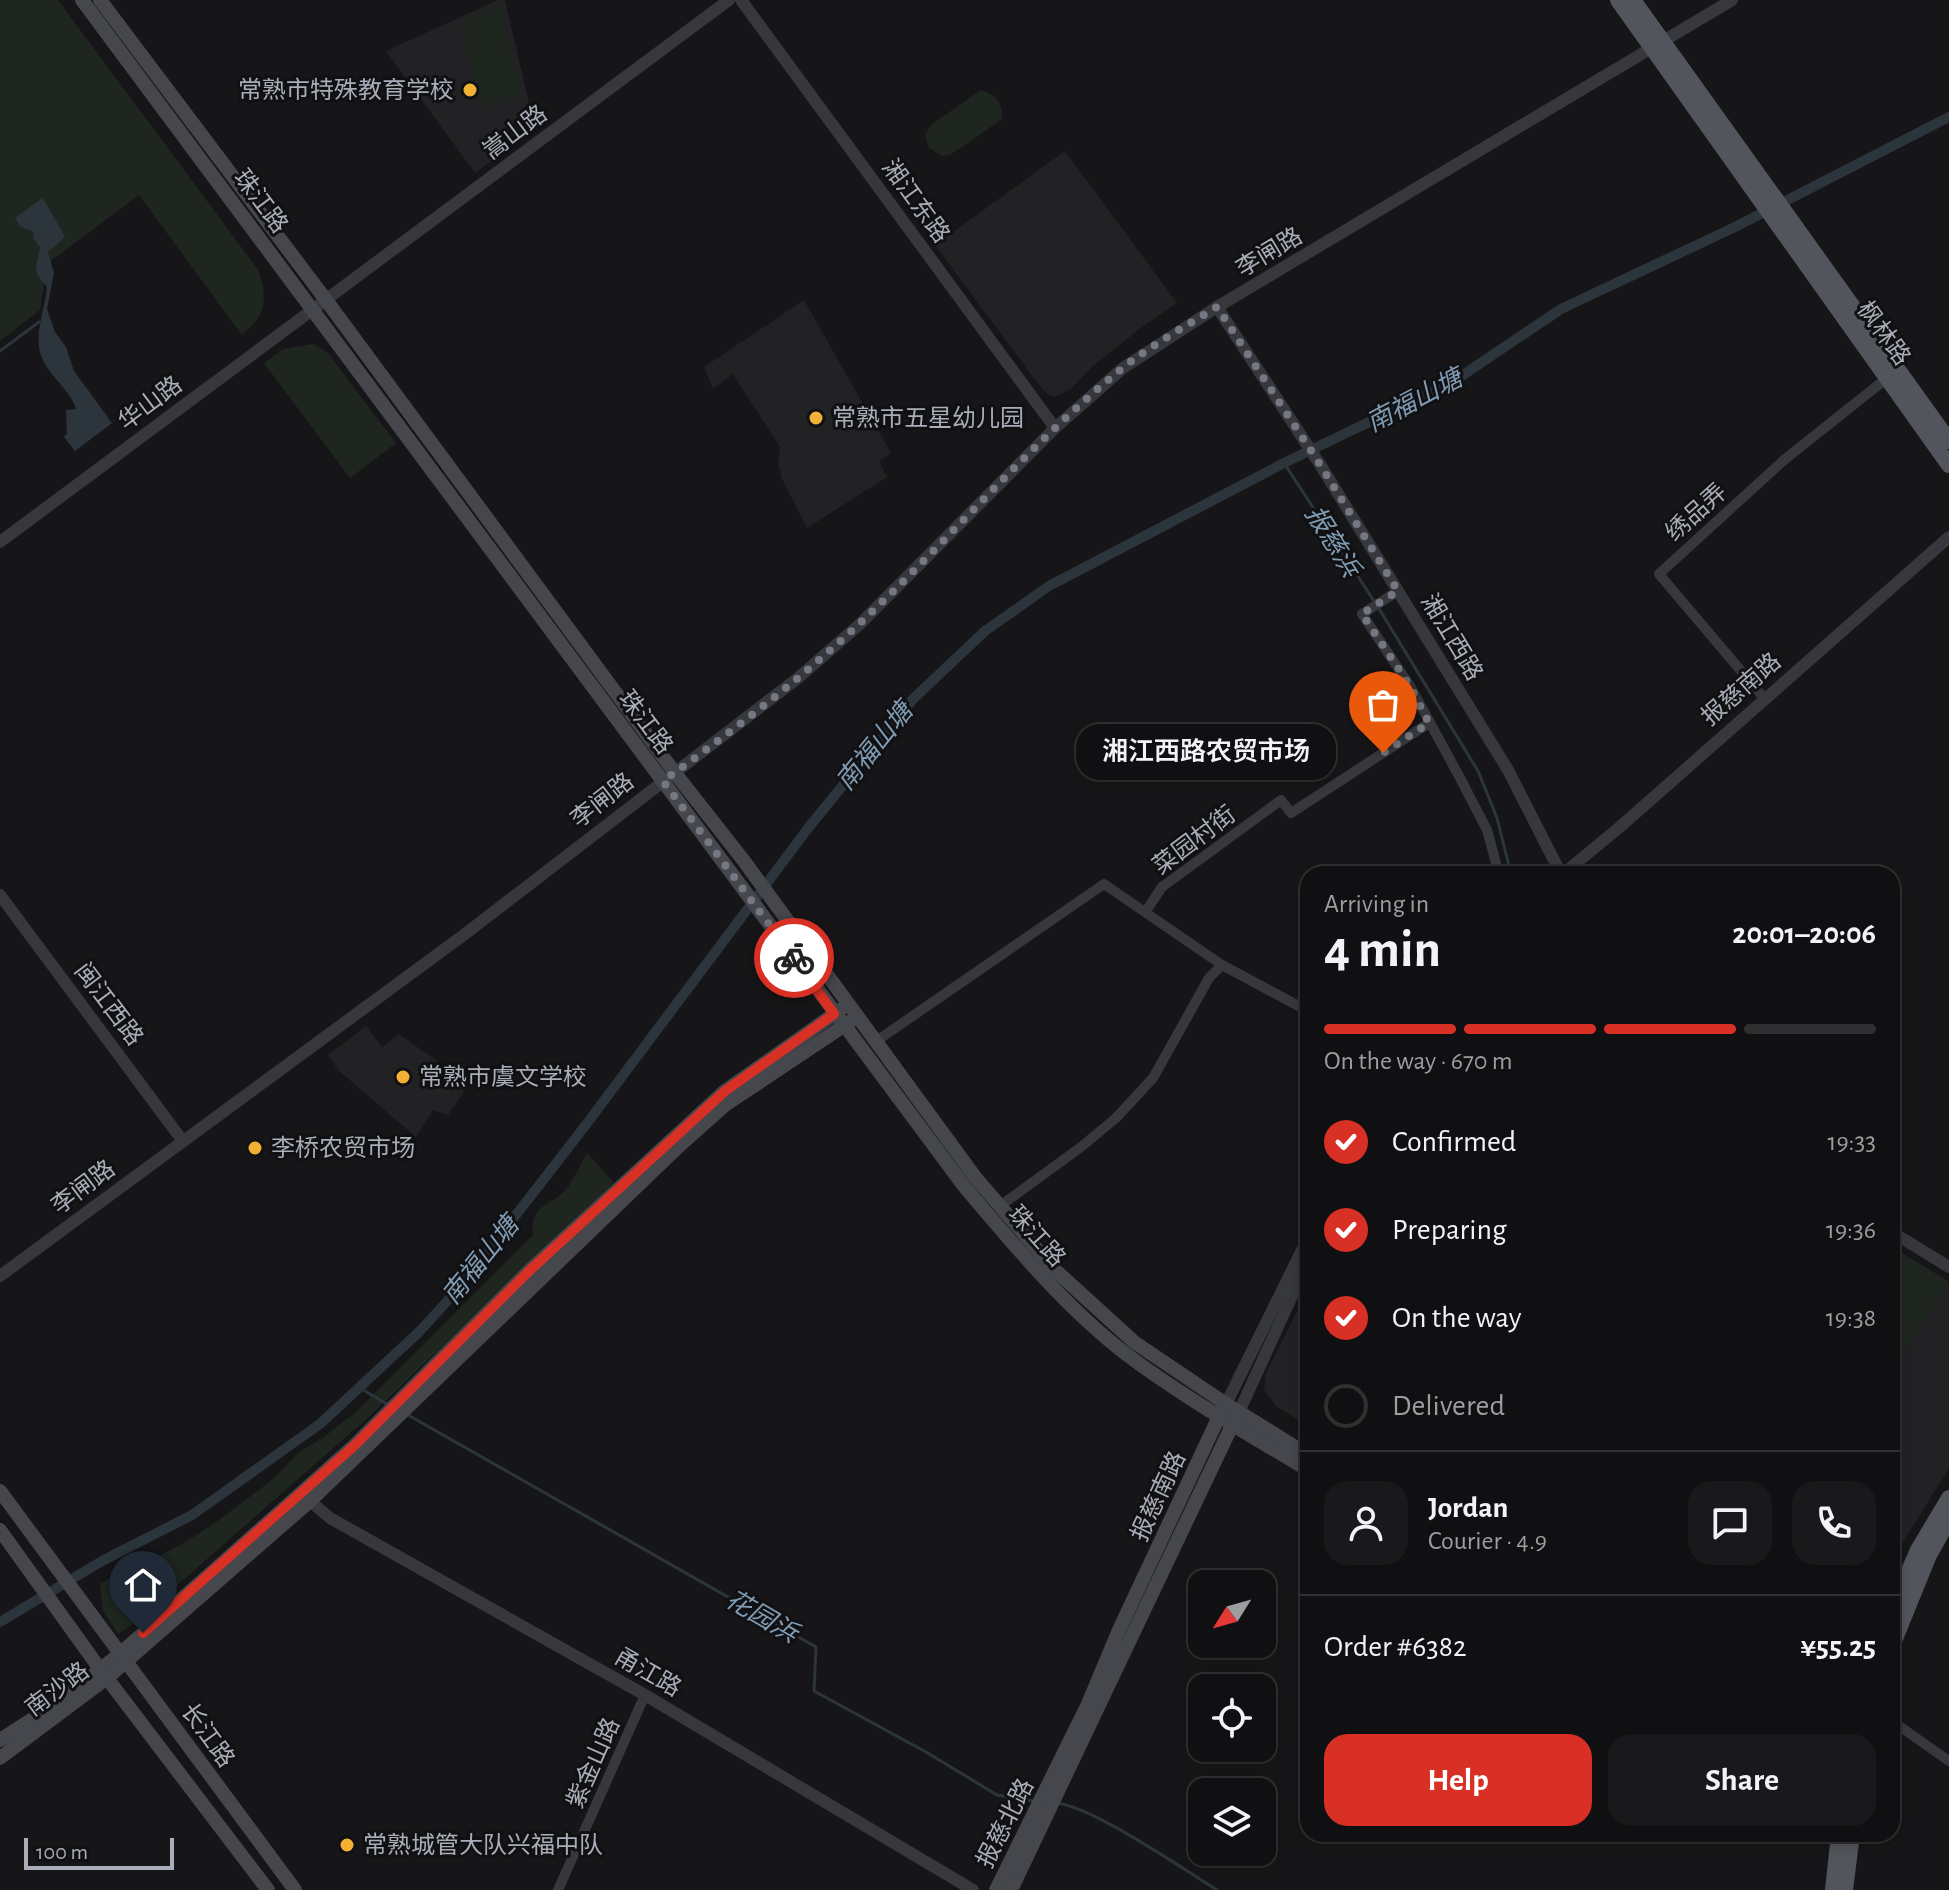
<!DOCTYPE html>
<meta charset="utf-8">
<style>
body{margin:0;font-family:"Alegreya Sans","Noto Sans SC",sans-serif;background:#19191b;color:#f1f3f6;height:100vh;display:flex;flex-direction:column;font-size:30px;white-space:nowrap}
*{box-sizing:border-box;margin:0}
p{font-size:26px;color:#9c9d9f}
.icon{flex:none;width:44px;height:44px;fill:none;stroke:currentColor;stroke-width:2;stroke-linecap:round;stroke-linejoin:round}
.map{position:relative;flex:1;overflow:hidden}
.panel{position:absolute;left:1300px;top:866px;width:600px;height:976px;display:flex;flex-direction:column;background:#101012;border-radius:24px;box-shadow:0 4px 12px #0003,0 0 0 2px #303032}
.panel>*{flex:none}
.needle{width:52px;rotate:233deg}
.fabs{position:absolute;left:1188px;top:1570px;display:grid;gap:16px}
.fabs a{display:grid;place-items:center;width:88px;height:88px;border-radius:16px;background:#101012;box-shadow:0 4px 12px #0003,0 0 0 2px #303032;font-size:40px}
.scale{position:absolute;left:24px;bottom:20px;width:150px;box-sizing:border-box;padding-left:8px;border:4px solid #a8adb8;border-top:0;font-size:22px;line-height:28px;white-space:nowrap;color:#a8adb8;-webkit-text-stroke:6px #111113;paint-order:stroke}
.pin{position:absolute;display:grid;place-items:center;width:68px;height:68px;color:#fff;margin:-82px -34px;border-radius:50% 50% 50% 0;rotate:-45deg;box-shadow:0 0 8px #0007}
.pin .icon{rotate:45deg}
.courier{position:absolute;display:grid;place-items:center;width:80px;height:80px;margin:-40px;border:6px solid #d93025;border-radius:50%;background:#fff;color:#222;box-shadow:0 2px 10px #0007}
.bubble{position:absolute;height:56px;border-radius:24px;background:#101012;box-shadow:0 4px 12px #0003,0 0 0 2px #303032;font-size:26px;font-weight:600;line-height:56px;text-align:center}
.summary em{font-style:normal;font-weight:600}
.summary div{display:flex;flex-direction:column-reverse}
.summary{display:flex;align-items:center;justify-content:space-between;height:136px;padding:0 24px}
h1{font-size:52px;font-weight:600;line-height:60px}
.bar{display:grid;grid-template-columns:repeat(4,1fr);gap:12px 8px;align-content:center;height:96px;padding:0 24px}
.bar i{height:10px;border-radius:6px;background:#303032}
.bar .selected{background:#d93025}
.bar p{grid-column:span 4}
.line{display:flex;align-items:center;gap:20px;padding:0 24px;border-top:2px solid #303032}
.line div{flex:1}
.round{display:grid;place-items:center;flex:none;width:84px;height:84px;border-radius:24px;background:#19191b}
ol{padding:0 24px;list-style:none}
li{display:flex;align-items:center;gap:24px;height:88px}
li p{margin-inline-start:auto}
li .icon{padding:8px;border-radius:50%;background:#d93025;color:#fff;stroke-width:4}
li:last-child{color:#9c9d9f}
li i{width:44px;height:44px;border:4px solid #303032;border-radius:50%}
.cta{display:flex;gap:16px;margin-top:auto;padding:16px 24px}
.cta a{flex:1;height:92px;border-radius:24px;background:#d93025;color:#fff;font-size:32px;font-weight:600;line-height:92px;text-align:center}
.cta a+a{background:#19191b;color:#f1f3f6}
.map>svg:first-child{display:block}
.built{fill:#222225}
.green{fill:#1e261f}
.water{fill:#2c353c}
.lines{fill:none;stroke-linecap:round;stroke-linejoin:round}
.stream{stroke:#2c353c;stroke-width:3}
.canal{stroke:#2c353c;stroke-width:10}
.minor{stroke:#37383d;stroke-width:10}
.tertiary{stroke:#37383d;stroke-width:12}
.secondary{stroke:#45474d;stroke-width:14}
.primary{stroke:#53555c;stroke-width:16}
.done{stroke:#757880;stroke-width:8;stroke-dasharray:0 14.4}
.route{stroke:#d93025;stroke-width:10}
.poi-dot{fill:#f2b134;stroke:#111113;stroke-width:3}
.labels{text-anchor:middle;stroke-width:6;stroke-linejoin:round;paint-order:stroke}
.poi-label{font-size:24px;fill:#a8adb8;stroke:#111113;text-anchor:start}
.street-label{font-size:24px;fill:#a8adb8;stroke:#111113}
.water-label{font-size:26px;font-style:italic;fill:#7f9bb3;stroke:#111113}
</style>
<div class="map">
<svg width="1949" height="1890" viewBox="0 0 1949 1890">
<rect width="100%" height="100%" fill="#161618"/>
<g class="built">
<polygon points="498,0 505,0 535,129 475,173 386,51"/>
<polygon points="1065,151 1177,303 1146,324 1092,367 1072,388 1055,397 1047,394 1036,381 935,245"/>
<polygon points="804,300 891,453 879,461 887,477 807,528 782,479 778,464 780,447 733,374 713,389 704,367"/>
<polygon points="366,1026 382,1047 399,1034 469,1084 448,1115 433,1110 416,1137 338,1070 328,1055"/>
<polygon points="1892,1247 1949,1282 1949,1468 1892,1560"/>
<polygon points="1308,1289 1308,1426 1276,1406 1264,1390 1266,1373"/>
</g>
<g class="green">
<path d="M0,0H58L259,271C267,302 267,313 242,335L139,195L47,264L40,310L0,341Z"/>
<path d="M499,4L522,93L494,105L484,101L476,92L463,29C468,14 480,10 494,15L493,7Z"/>
<path d="M981,90C995,93 1005,106 1001,120L950,155L942,156L929,148L925,135L932,124Z"/>
<polygon points="313,344 327,352 396,443 350,478 264,363 283,349"/>
<path d="M587,1153L614,1183L371,1415L132,1625L118,1634L103,1611L100,1584L128,1566L149,1561L184,1543L219,1520L272,1480L299,1452L324,1437L357,1411L533,1235C529,1202 555,1206 568,1187C575,1177 581,1164 587,1153Z"/>
<polygon points="1892,1247 1948,1281 1892,1372"/>
</g>
<path class="water" d="M43,198L65,237L48,252L54,273L47,309L55,332L66,347L74,371L112,423L75,451L64,437L67,433L66,410L76,409C71,392 53,379 44,362C31,340 45,311 47,287C31,270 37,268 40,247L33,238L34,232L21,227L15,218Z"/>
<g class="lines">
<g class="stream">
<polyline points="0,351 39,322"/>
<polyline points="1284,463 1374,601"/>
<polyline points="1378,607 1478,771 1497,818 1511,874"/>
<polyline points="358,1387 387,1404"/>
<polyline points="408,1415 816,1647 814,1691 926,1752 997,1795 1033,1801"/>
<path d="M1056,1803C1092,1806 1183,1869 1217,1890"/>
</g>
<polyline class="canal" points="0,1622 102,1561 192,1515 320,1424 420,1331 461,1286 585,1126 809,827 913,699 985,631 1049,586 1284,463 1454,381 1561,309 1735,227 1949,117"/>
<g class="minor">
<polyline points="1398,591 1362,614 1410,686 1459,776 1487,830 1499,874"/>
<polyline points="1764,698 1659,574 1784,460 1887,378"/>
<polyline points="1146,911 1162,887 1281,800 1291,813 1429,723"/>
<polyline points="875,1042 1104,884 1222,965 1308,1011"/>
<polyline points="1000,1206 1081,1147 1116,1118 1153,1078 1209,978 1222,965"/>
<polyline points="1892,1721 1949,1761"/>
<polyline points="558,1890 645,1695"/>
</g>
<g class="tertiary">
<polyline points="741,0 1055,428"/>
<polyline points="1217,307 1321,466 1508,770 1561,874"/>
<polyline points="0,542 729,0"/>
<polyline points="1563,874 1621,826 1949,537"/>
<polyline points="0,895 182,1140"/>
<polyline points="1892,1232 1949,1267"/>
<polyline points="0,1276 465,934 798,678 860,624 1055,428 1123,368 1217,307 1732,0"/>
<polyline points="1226,1404 1308,1238"/>
<polyline points="1239,1412 1308,1261"/>
<polyline points="303,1495 330,1518 645,1695 973,1890"/>
</g>
<g class="secondary">
<path d="M82,0L964,1186C1014,1245 1064,1306 1126,1354C1183,1397 1247,1433 1308,1470"/>
<polyline points="100,0 326,300 675,773 744,861 975,1177 1054,1269 1134,1342 1226,1404 1308,1455"/>
<polyline points="0,1491 295,1890"/>
<polyline points="0,1530 100,1669 268,1890"/>
<polyline points="0,1740 59,1702 121,1653 355,1445 528,1272 725,1091 840,1010"/>
<polyline points="0,1758 107,1678 310,1501 679,1146 725,1105 851,1021"/>
<polyline points="996,1890 1088,1704 1119,1630 1223,1408"/>
<polyline points="1011,1890 1236,1417"/>
</g>
<g class="primary">
<polyline points="1618,0 1949,465"/>
<polyline points="1633,0 1949,441"/>
<polyline points="1892,1610 1918,1550 1949,1498"/>
<polyline points="1892,1646 1929,1555 1949,1520"/>
<polyline points="1833,1890 1839,1834"/>
<polyline points="1845,1890 1852,1834"/>
</g>
</g>
<g class="lines">
<path class="done" d="M794,958L663,781C730,733 797,682 858,625C947,542 1026,448 1120,370C1150,346 1184,327 1217,307L1321,466L1398,591L1362,614L1410,686L1429,723L1383,753"/>
<polyline class="route" points="143,1633 355,1445 528,1272 725,1091 834,1014 794,958"/>
</g>
<g class="poi-dot">
<circle cx="470" cy="90" r="8"/>
<circle cx="816" cy="418" r="8"/>
<circle cx="403" cy="1077" r="8"/>
<circle cx="255" cy="1148" r="8"/>
<circle cx="347" cy="1845" r="8"/>
</g>
<g class="labels">
<g class="poi-label">
<text x="454" y="98" text-anchor="end">常熟市特殊教育学校</text>
<text x="832" y="426">常熟市五星幼儿园</text>
<text x="419" y="1085">常熟市虞文学校</text>
<text x="271" y="1156">李桥农贸市场</text>
<text x="363" y="1853">常熟城管大队兴福中队</text>
</g>
<g class="street-label">
<text transform="translate(515 132) rotate(-37)" y="8">嵩山路</text>
<text transform="translate(261 201) rotate(53)" y="8">珠江路</text>
<text transform="translate(916 201) rotate(54)" y="8">湘江东路</text>
<text transform="translate(1269 252) rotate(-31)" y="8">李闸路</text>
<text transform="translate(1884 333) rotate(54)" y="8">枫林路</text>
<text transform="translate(150 403) rotate(-37)" y="8">华山路</text>
<text transform="translate(1696 512) rotate(-42)" y="8">绣品弄</text>
<text transform="translate(1452 637) rotate(59)" y="8">湘江西路</text>
<text transform="translate(1741 689) rotate(-41)" y="8">报慈南路</text>
<text transform="translate(646 722) rotate(53)" y="8">珠江路</text>
<text transform="translate(602 800) rotate(-38)" y="8">李闸路</text>
<text transform="translate(1194 840) rotate(-37)" y="8">菜园村街</text>
<text transform="translate(109 1004) rotate(53)" y="8">闽江西路</text>
<text transform="translate(83 1187) rotate(-37)" y="8">李闸路</text>
<text transform="translate(1037 1236) rotate(48)" y="8">珠江路</text>
<text transform="translate(1158 1496) rotate(-65)" y="8">报慈南路</text>
<text transform="translate(648 1672) rotate(30)" y="8">甬江路</text>
<text transform="translate(57 1689) rotate(-37)" y="8">南沙路</text>
<text transform="translate(208 1735) rotate(54)" y="8">长江路</text>
<text transform="translate(593 1763) rotate(-66)" y="8">紫金山路</text>
<text transform="translate(1005 1823) rotate(-63)" y="8">报慈北路</text>
</g>
<g class="water-label">
<text transform="translate(1414 400) rotate(-28)" y="9">南福山塘</text>
<text transform="translate(1333 541) rotate(58)" y="9">报慈浜</text>
<text transform="translate(874 746) rotate(-51)" y="9">南福山塘</text>
<text transform="translate(480 1260) rotate(-51)" y="9">南福山塘</text>
<text transform="translate(762 1616) rotate(30)" y="9">花园浜</text>
</g>
</g>
</svg>
<div class="fabs">
<a><svg class="needle" viewBox="-14 -14 28 28"><path d="M0-13l5 13h-10z" fill="#e53935"/><path d="M0 13l5-13h-10z" fill="#9c9d9f"/></svg></a>
<a><svg class="icon" aria-label="locate" viewBox="0 0 24 24"><circle cx="12" cy="12" r="6"/><path d="M12 2v4M12 18v4M2 12h4M18 12h4"/></svg></a>
<a><svg class="icon" aria-label="layers" viewBox="0 0 24 24"><path d="M12 4l9 5-9 5-9-5zM3 14l9 5 9-5"/></svg></a>
</div>
<div class="scale">100 m</div>
<div class="pin" style="left:1383px;top:753px;background:#ea580c"><svg class="icon" aria-label="bag" viewBox="0 0 24 24"><path d="M5 8h14l-1 12H6zM9 8a3 3 0 0 1 6 0"/></svg></div>
<div class="pin" style="left:143px;top:1633px;background:#1f2937"><svg class="icon" aria-label="home" viewBox="0 0 24 24"><path d="M3 11l9-7 9 7M6 9v11h12V9"/></svg></div>
<div class="courier" style="left:794px;top:958px"><svg class="icon" aria-label="bike" viewBox="0 0 24 24"><circle cx="6" cy="16" r="4"/><circle cx="18" cy="16" r="4"/><path d="M6 16l4-8h5l3 8M10 8l3 8H6M13 5h3"/></svg></div>
<div class="bubble" style="left:1076px;top:724px;width:260px">湘江西路农贸市场</div>
<section class="panel">
<div class="summary"><div><h1>4 min</h1><p>Arriving in</p></div><em>20:01–20:06</em></div>
<div class="bar"><i class="selected"></i><i class="selected"></i><i class="selected"></i><i></i><p>On the way · 670 m</p></div>
<ol>
<li><svg class="icon" aria-label="check" viewBox="0 0 24 24"><path d="M5 12l5 5 9-10"/></svg>Confirmed<p>19:33</p></li>
<li><svg class="icon" aria-label="check" viewBox="0 0 24 24"><path d="M5 12l5 5 9-10"/></svg>Preparing<p>19:36</p></li>
<li><svg class="icon" aria-label="check" viewBox="0 0 24 24"><path d="M5 12l5 5 9-10"/></svg>On the way<p>19:38</p></li>
<li><i></i>Delivered</li>
</ol>
<div class="line" style="height:144px"><a class="round"><svg class="icon" aria-label="person" viewBox="0 0 24 24"><circle cx="12" cy="8" r="4"/><path d="M4 21q1-7 8-7t8 7"/></svg></a><div><b>Jordan</b><p>Courier · 4.9</p></div><a class="round"><svg class="icon" aria-label="chat" viewBox="0 0 24 24"><path d="M4 5h16v11H9l-5 4z"/></svg></a><a class="round"><svg class="icon" aria-label="phone" viewBox="0 0 24 24"><path d="M5 4h4l2 5-3 2q2 4 5 5l2-3 5 2v4C11 20 4 13 5 4z"/></svg></a></div>
<div class="line" style="height:104px"><div>Order #6382</div><b>¥55.25</b></div>
<div class="cta"><a>Help</a><a>Share</a></div>
</section>
</div>
